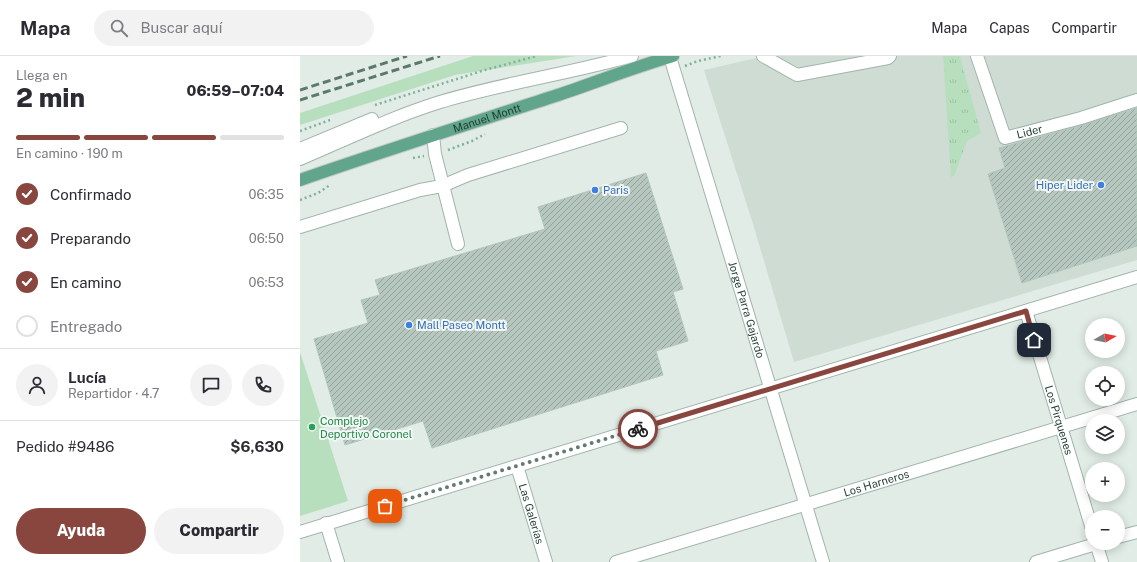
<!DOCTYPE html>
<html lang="es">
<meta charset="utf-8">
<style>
body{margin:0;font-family:"Public Sans",sans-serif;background:#f2f2f3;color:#2b2b33;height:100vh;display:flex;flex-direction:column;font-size:15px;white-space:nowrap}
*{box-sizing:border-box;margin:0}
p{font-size:13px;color:#7c7c81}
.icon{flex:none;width:22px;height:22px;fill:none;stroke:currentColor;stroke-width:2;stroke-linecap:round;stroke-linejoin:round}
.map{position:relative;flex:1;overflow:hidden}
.panel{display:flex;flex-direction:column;background:#fff;width:300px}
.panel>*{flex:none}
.needle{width:26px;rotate:81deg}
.tools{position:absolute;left:785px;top:262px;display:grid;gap:8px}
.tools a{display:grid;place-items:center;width:40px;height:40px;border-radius:50%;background:#fff;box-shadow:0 2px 10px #0003;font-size:20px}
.pin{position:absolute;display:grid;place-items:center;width:34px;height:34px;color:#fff;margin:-17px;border-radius:8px;box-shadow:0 2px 6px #0006}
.courier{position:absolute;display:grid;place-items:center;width:40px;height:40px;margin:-20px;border:3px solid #89463f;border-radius:50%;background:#fff;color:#222;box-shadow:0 1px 5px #0007}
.headline em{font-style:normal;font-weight:800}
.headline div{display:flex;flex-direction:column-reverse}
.headline{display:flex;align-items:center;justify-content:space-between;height:68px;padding:0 16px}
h1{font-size:26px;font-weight:800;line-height:30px}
.bar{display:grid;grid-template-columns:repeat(4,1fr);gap:6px 4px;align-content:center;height:48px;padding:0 16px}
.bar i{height:5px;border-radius:3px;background:#e1e1e2}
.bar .selected{background:#89463f}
.bar p{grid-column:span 4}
.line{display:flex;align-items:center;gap:10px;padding:0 16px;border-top:1px solid #e1e1e2}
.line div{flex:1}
.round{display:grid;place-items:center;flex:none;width:42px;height:42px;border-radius:21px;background:#f2f2f3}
ol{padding:0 16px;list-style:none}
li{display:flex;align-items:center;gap:12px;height:44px}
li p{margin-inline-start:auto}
li .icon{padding:4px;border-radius:50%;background:#89463f;color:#fff;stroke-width:4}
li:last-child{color:#7c7c81}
li i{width:22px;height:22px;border:2px solid #e1e1e2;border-radius:50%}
.cta{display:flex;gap:8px;margin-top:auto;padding:8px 16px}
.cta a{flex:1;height:46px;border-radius:24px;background:#89463f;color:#fff;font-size:16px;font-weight:800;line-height:46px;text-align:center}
.cta a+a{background:#f2f2f3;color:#2b2b33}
header{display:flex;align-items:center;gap:24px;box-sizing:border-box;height:56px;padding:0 20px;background:#fff;border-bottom:1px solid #e1e1e2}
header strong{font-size:19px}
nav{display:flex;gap:22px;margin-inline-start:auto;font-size:14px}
.search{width:280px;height:36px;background:#f2f2f3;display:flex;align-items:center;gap:10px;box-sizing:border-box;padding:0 14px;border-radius:22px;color:#7c7c81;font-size:15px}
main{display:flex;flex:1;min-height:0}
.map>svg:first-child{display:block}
.built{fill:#cedcd4}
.grass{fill:url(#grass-tufts)}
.park{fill:#b7dfbe}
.building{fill:url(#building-hatch);stroke:#b2c6bc}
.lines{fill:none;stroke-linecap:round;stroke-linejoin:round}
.minor-casing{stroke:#a2b4ac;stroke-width:14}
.major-casing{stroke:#c0c9c6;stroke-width:14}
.path{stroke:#7eb29c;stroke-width:2.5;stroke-dasharray:2 3;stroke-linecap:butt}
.minor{stroke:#fff;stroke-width:12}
.major{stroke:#61a58c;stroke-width:12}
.rail{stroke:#5a7a6e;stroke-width:3;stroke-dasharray:8 4;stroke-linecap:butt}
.done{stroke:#637b71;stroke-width:4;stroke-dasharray:0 7.2}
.route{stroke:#89463f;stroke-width:5}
.shop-dot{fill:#3f7fe0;stroke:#f1f8f4;stroke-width:1.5}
.leisure-dot{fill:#2e9e5b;stroke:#f1f8f4;stroke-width:1.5}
.labels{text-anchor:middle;stroke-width:4;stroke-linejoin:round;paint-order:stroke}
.street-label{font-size:11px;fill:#1f3e32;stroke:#f1f8f4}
.shop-label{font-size:11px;fill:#366cbe;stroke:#f1f8f4;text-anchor:start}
.leisure-label{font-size:11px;fill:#27864d;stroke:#f1f8f4;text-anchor:start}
</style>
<header>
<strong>Mapa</strong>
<div class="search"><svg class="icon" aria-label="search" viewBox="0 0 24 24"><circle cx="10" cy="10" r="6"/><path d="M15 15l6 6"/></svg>Buscar aquí</div>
<nav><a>Mapa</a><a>Capas</a><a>Compartir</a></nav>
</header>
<main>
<section class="panel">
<div class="headline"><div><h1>2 min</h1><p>Llega en</p></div><em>06:59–07:04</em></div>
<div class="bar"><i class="selected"></i><i class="selected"></i><i class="selected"></i><i></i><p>En camino · 190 m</p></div>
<ol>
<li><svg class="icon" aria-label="check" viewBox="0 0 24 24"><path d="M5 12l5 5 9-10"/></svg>Confirmado<p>06:35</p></li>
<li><svg class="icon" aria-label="check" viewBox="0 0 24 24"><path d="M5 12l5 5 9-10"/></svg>Preparando<p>06:50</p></li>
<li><svg class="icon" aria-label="check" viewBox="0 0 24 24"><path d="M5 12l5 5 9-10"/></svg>En camino<p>06:53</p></li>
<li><i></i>Entregado</li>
</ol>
<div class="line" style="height:72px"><a class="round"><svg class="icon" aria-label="person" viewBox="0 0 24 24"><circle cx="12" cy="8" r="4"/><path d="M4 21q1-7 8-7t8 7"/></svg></a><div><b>Lucía</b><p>Repartidor · 4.7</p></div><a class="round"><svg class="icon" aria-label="chat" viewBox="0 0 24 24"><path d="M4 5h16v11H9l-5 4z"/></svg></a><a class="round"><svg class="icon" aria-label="phone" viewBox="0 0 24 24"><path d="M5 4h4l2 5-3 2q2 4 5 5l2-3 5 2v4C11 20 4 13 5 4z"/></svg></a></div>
<div class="line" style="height:52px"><div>Pedido #9486</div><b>$6,630</b></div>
<div class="cta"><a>Ayuda</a><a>Compartir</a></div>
</section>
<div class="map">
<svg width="837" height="506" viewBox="0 0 837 506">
<defs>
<pattern id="grass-tufts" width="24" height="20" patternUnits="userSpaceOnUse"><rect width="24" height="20" fill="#b7dfbe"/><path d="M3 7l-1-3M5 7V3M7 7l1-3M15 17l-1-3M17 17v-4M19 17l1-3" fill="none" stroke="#9dc0a4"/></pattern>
<pattern id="building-hatch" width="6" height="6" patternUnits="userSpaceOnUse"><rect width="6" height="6" fill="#b5c7be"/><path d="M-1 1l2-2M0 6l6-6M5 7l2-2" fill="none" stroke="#93a39b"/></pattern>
</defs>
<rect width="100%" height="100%" fill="#e0ece5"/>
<polygon class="built" points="465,0 837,0 837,204 494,306 453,168 404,14"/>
<polygon class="grass" points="643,0 660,0 681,77 667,85 654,120 651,121"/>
<g class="park">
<polygon points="173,0 276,0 155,19 0,69 0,57"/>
<polygon points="0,296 48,445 0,460"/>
</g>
<g class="building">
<polygon points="837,52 837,190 722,227 688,118 705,112 699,92 783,69"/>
<polygon points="346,117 383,233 373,236 388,285 356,295 363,319 132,392 123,365 45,389 14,283 68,267 61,244 80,239 75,224 245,173 238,151"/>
</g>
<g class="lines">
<defs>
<g id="minor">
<polyline points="463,0 497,19 588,2 590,0"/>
<path id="s1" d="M677,0L705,82L781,62L837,44"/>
<path id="s2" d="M370,1L523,506"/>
<polyline points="133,79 135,98 158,188"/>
<polyline points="0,93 72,63"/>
<path d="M0,103C47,83 92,61 140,46C203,27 268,18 332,0"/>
<polyline points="0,171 120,134 142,130 168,119 321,72"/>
<path id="s3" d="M726,255L792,473"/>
<path id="s4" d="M217,410L246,506"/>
<polyline points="26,467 38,506"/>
<polyline points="0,476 837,221"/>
<polyline points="818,481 837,476"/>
<polyline points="796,487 802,506"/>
<path id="s5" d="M316,506L837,348"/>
<polyline points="736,506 799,487"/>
</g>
<g id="major">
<path id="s6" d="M0,124C86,94 172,67 258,39C297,26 334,11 373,0"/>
</g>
</defs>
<use href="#minor" class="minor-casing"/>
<use href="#major" class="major-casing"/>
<g class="path">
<polyline points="385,10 398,5 421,0"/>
<polyline points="75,49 185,14 237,0"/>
<polyline points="0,75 30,64"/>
<polyline points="148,94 172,85 185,78"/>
<polyline points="113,102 124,100"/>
<polyline points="0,144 18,137 30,129"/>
</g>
<use href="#minor" class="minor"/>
<use href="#major" class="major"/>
<g class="rail">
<polyline points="0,34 107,0"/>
<polyline points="0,44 140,0"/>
</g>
</g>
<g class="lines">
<polyline class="done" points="85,450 338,373"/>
<polyline class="route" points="338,373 726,255 734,284"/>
</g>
<g class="shop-dot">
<circle cx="801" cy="129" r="4"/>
<circle cx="295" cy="134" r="4"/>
<circle cx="109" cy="269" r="4"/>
</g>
<circle class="leisure-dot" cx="12" cy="371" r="4"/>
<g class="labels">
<g class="street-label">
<text dy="4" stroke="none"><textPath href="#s6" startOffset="197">Manuel Montt</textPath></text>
<text dy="4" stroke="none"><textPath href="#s1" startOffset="112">Lider</textPath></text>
<text dy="4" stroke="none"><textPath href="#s2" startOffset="264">Jorge Parra Gajardo</textPath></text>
<text dy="4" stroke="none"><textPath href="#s3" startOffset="114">Los Pirquenes</textPath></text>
<text dy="4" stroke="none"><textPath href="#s5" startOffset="272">Los Harneros</textPath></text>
<text dy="4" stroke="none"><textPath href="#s4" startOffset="50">Las Galerías</textPath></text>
</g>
<g class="shop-label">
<text x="793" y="133" text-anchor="end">Hiper Lider</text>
<text x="303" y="138">Paris</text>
<text x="117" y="273">Mall Paseo Montt</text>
</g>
<g class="leisure-label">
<text x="20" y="369">Complejo<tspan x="20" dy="13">Deportivo Coronel</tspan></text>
</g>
</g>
</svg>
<div class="tools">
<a><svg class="needle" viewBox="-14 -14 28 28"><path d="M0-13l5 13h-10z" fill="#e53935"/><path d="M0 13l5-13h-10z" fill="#7c7c81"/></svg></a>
<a><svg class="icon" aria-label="locate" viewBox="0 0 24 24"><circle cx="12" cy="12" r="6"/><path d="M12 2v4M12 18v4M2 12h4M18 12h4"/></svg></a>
<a><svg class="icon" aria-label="layers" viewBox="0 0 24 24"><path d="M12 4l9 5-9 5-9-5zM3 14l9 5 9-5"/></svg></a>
<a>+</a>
<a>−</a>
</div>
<div class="pin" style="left:85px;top:450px;background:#ea580c"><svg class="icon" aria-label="bag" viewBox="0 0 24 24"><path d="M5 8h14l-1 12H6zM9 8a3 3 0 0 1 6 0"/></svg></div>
<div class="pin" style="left:734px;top:284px;background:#1f2937"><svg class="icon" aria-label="home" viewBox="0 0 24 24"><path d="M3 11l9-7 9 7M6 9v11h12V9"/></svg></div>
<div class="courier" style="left:338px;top:373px"><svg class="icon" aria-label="bike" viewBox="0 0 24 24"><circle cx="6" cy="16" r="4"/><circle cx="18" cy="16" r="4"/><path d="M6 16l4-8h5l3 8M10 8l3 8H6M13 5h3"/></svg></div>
</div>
</main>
